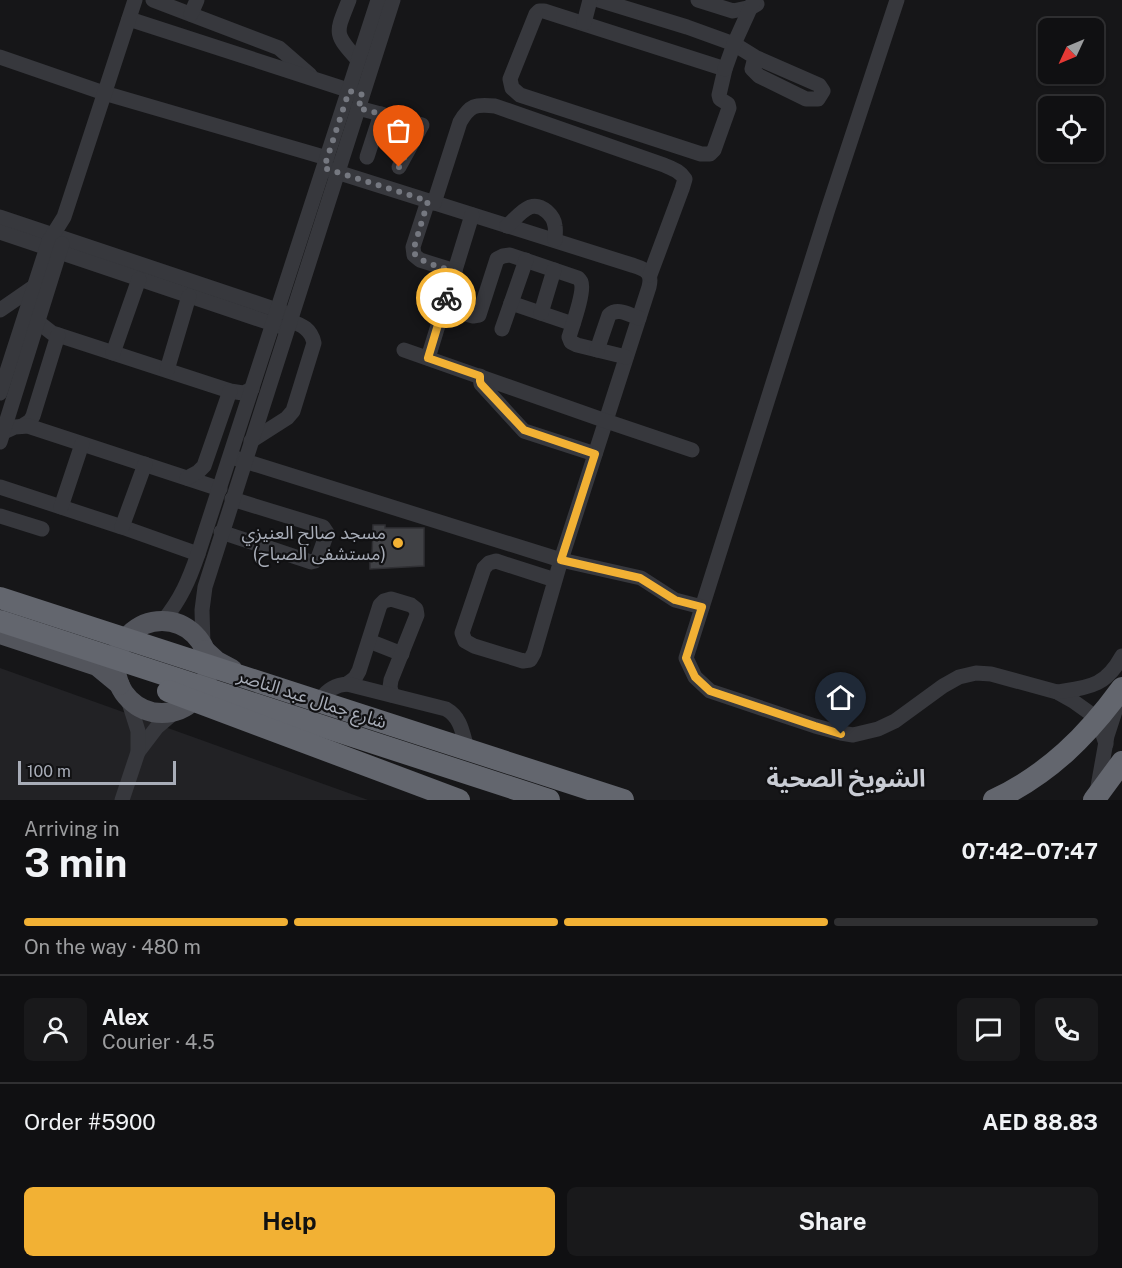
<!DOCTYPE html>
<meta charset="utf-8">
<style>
body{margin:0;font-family:"Public Sans","Noto Sans Arabic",sans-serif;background:#19191b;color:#f1f3f6;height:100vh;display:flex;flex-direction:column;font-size:22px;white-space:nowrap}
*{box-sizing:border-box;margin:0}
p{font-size:20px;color:#9c9d9f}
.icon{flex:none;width:33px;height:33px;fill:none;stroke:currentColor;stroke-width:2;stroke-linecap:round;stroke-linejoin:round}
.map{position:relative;height:800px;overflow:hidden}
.side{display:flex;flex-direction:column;background:#101012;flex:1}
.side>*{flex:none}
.needle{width:39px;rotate:226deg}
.buttons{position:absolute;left:1038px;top:18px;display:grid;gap:12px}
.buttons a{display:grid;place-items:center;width:66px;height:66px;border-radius:9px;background:#101012;box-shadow:0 2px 4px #0004,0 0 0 2px #303032;font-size:30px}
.scale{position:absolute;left:18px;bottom:15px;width:158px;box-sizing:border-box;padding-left:6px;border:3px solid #a8adb8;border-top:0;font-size:16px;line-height:21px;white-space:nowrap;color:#a8adb8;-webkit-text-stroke:4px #111113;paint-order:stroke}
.pin{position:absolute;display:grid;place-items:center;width:51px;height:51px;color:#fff;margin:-62px -26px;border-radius:50% 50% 50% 0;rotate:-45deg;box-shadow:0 0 6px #0007}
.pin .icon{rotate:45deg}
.courier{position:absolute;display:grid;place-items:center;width:60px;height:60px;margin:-30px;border:4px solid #f2b134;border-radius:50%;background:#fff;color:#222;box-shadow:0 2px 8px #0007}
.headline em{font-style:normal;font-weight:700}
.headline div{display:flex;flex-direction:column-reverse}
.headline{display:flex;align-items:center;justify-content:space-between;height:102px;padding:0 24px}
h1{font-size:39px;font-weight:700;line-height:45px}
.bar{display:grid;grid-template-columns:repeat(4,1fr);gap:9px 6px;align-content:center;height:72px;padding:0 24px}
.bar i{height:8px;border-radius:4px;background:#303032}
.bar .active{background:#f2b134}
.bar p{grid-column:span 4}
.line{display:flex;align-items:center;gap:15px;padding:0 24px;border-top:2px solid #303032}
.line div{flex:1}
.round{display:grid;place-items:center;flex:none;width:63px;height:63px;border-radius:9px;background:#19191b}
.primary-button{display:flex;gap:12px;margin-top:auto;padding:12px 24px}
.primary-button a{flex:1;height:69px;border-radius:9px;background:#f2b134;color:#111;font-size:24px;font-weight:700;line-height:69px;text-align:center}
.primary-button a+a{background:#19191b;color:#f1f3f6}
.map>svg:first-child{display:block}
.built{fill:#222225}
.building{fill:#404145;stroke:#303034;stroke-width:1.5}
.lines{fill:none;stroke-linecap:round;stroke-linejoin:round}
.minor{stroke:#37383d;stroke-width:15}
.major{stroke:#53555c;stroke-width:20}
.highway-bridge{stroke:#63666e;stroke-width:22}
.done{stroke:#757880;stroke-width:6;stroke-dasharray:0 10.8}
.route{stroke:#f2b134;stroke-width:8}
.poi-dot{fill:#f2b134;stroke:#111113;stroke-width:2}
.labels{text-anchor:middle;stroke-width:4.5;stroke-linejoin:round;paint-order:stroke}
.poi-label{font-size:18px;fill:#a8adb8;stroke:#111113;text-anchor:end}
.street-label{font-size:18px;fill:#a8adb8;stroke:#111113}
.district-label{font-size:24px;font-weight:bold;fill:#c9ccd4;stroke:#111113}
</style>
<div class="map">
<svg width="1122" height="800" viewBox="0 0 1122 800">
<rect width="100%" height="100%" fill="#161618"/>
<polygon class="built" points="0,668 193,737 368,800 0,800"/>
<polygon class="building" points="373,525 385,525 385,528 424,528 424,566 370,569 370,559 372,558"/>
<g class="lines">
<g class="minor">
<polyline points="153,0 279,48 310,75"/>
<path d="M349,0C336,33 333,33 358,60"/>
<polyline points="599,0 687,27 734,44 755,57 819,85 823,91 818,99 806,99 759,76 752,69 755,57"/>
<polyline points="698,0 733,11 752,7 757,4"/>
<polyline points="897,0 828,209 686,658 695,677 710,691 815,726 841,733 853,735 878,729 895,721 943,686 959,677 976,673 991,674 1057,692 1073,701 1094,716 1102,732 1106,744"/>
<polygon points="539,11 544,11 725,69 719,95 720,99 728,104 729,108 714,150 710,154 701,154 520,95 512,88 510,79 536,14"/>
<polyline points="191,14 197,0"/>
<polyline points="129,19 357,93"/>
<polyline points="584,23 590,0"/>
<polyline points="0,57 104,93 327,158"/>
<polyline points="725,69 734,44 754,0"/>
<polyline points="358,108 422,125 399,167"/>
<polyline points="367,157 381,114"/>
<path d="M324,168L632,265C644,269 653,271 649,287L561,560L534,653L530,660L523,661L474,646L465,641L462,633L484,568L489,563L496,561L555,580"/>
<polyline points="428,201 413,247 414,255 420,260 455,271"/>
<path d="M434,203L460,122C470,105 475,104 495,106L664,165C673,169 680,171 685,179L682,189L650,275"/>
<polyline points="0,217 286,313"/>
<path d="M507,226C514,220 522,210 530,207C542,203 554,216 555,226C556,230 555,236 555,240"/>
<polyline points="0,232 282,327"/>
<polyline points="511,303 573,324"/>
<path d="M443,308L473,316L479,315L497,259L503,256L510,255L578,278C579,279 581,281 581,282C585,291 572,327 569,337L571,342L577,345L626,357"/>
<polyline points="0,310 35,286"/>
<polyline points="541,313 554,270"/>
<polyline points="38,322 52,333 230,391 243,393 252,389"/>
<polyline points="502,329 526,260"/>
<polyline points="404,350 606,421 692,450"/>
<path d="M597,350L609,315C618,307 629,315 639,318"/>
<polyline points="113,353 139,279"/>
<polyline points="428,358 472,215"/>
<polyline points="167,370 189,296"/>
<polyline points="480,376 481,384 524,431 595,454"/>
<polyline points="0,393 49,241 64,217 135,0"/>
<polyline points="22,426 30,421 33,416 58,335"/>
<polyline points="4,432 15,427 28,426 220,489"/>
<path d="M251,441L287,418L293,411L314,343C311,329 302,325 290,321"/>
<polyline points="0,442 62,244"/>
<polyline points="235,458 561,560 641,578 675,600 702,607"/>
<polyline points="187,478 198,472 204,466 230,391"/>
<polyline points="0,487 122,527 198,554"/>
<polyline points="61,507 82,444"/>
<polyline points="0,516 42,529"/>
<polyline points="122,527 145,464"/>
<polyline points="221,532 311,562 315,561 318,558 327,533 323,527 232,499"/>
<path d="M163,621C181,599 189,580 198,554L378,0"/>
<polyline points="369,641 402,654"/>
<polyline points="203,645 202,610 205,587 393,0"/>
<polyline points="347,684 355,678 359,671 380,605 384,601 391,599 411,605 416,609 417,615 391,680 390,687 392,695"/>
<path d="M1057,692C1089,687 1105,687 1122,656"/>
<path d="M322,698C328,689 336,685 347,684L446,709C460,717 462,730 466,745"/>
<polyline points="138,752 157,727 177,710"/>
<polyline points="1097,792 1107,736 1119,699"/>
<polyline points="122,800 138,752 138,731 127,696"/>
</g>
<g class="major">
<circle cx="162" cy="667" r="46"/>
<polyline points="0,634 97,666 120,685"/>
<polyline points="205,650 217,661 232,669"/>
</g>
<g class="highway-bridge">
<polyline points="0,598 623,800"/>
<polyline points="0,621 549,800"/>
<polyline points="168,691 459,800"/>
<path d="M994,800C1049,774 1087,736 1122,688"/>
<polyline points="1094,800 1122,762"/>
</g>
</g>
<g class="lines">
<path class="done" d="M399,167L422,125L358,108L363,95L349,91L324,168L428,201L413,251C418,263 442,267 455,272L446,298"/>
<polyline class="route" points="446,298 428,358 480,376 480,381 481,384 524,430 595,454 561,560 640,578 675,600 702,607 686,658 695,677 710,691 815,726 841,734"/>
</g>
<circle class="poi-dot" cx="398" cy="543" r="6"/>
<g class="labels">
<g class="poi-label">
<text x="386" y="539">مسجد صالح العنيزي<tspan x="386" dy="21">(مستشفى الصباح)</tspan></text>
</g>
<g class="street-label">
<text transform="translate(312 699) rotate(18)" y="6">شارع جمال عبد الناصر</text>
</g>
<g class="district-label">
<text x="846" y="787">الشويخ الصحية</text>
</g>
</g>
</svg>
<div class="buttons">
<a><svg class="needle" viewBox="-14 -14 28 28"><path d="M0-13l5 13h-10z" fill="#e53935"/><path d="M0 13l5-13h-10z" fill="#9c9d9f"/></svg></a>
<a><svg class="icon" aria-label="locate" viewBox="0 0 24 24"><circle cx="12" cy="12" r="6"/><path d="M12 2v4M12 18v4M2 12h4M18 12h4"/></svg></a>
</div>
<div class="scale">100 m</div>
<div class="pin" style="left:399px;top:167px;background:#ea580c"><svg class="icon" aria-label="bag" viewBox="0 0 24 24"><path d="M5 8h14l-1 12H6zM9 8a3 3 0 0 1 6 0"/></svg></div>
<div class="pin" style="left:841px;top:734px;background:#1f2937"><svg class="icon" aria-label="home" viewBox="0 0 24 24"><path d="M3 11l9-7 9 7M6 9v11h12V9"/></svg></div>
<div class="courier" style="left:446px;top:298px"><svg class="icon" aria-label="bike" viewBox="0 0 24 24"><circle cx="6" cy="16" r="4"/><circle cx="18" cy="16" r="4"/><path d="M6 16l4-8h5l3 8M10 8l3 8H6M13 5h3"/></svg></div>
</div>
<section class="side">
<div class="headline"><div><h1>3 min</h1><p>Arriving in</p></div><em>07:42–07:47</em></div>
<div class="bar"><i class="active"></i><i class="active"></i><i class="active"></i><i></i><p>On the way · 480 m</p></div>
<div class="line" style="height:108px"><a class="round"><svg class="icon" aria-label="person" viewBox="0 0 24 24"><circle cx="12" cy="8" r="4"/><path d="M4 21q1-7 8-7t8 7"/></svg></a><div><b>Alex</b><p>Courier · 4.5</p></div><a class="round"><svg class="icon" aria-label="chat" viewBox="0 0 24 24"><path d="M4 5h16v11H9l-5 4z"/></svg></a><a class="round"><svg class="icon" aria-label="phone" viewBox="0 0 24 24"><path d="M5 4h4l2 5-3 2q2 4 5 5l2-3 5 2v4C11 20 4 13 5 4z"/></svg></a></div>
<div class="line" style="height:78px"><div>Order #5900</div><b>AED 88.83</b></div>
<div class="primary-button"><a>Help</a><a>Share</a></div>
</section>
